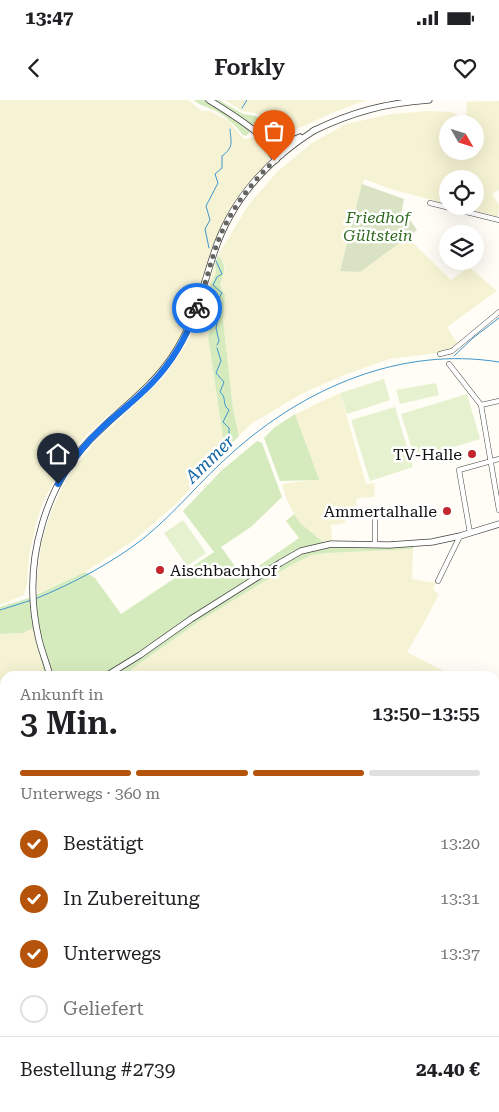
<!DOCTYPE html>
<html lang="de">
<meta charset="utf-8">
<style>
body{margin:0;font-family:"Roboto Serif",serif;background:#f2f2f2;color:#202124;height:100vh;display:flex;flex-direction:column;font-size:19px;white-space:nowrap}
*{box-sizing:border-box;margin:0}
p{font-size:16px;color:#757577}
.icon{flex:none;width:28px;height:28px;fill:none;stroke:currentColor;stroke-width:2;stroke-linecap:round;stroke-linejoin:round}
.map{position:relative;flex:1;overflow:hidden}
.side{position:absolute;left:0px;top:571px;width:500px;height:441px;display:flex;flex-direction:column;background:#fff;border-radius:15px 15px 0 0;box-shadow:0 5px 20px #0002}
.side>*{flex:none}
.needle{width:32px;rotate:129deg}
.fabs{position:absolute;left:439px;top:15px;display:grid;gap:10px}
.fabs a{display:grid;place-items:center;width:45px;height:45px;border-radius:50%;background:#fff;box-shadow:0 5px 20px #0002;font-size:25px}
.pin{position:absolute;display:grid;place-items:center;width:42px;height:42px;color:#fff;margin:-51px -21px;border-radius:50% 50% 50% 0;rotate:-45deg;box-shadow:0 0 5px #0007}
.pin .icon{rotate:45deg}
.courier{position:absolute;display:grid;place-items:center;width:50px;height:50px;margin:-25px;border:4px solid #1a73e8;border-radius:50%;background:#fff;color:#222;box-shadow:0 1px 6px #0007}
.head em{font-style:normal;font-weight:600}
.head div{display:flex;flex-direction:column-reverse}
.head{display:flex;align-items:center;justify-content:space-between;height:85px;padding:0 20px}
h1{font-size:32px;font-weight:600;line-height:38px}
.bar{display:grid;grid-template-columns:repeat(4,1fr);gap:8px 5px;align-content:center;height:60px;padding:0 20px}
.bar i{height:6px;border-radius:4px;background:#e0e0e0}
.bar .on{background:#b45309}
.bar p{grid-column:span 4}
.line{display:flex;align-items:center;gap:12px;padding:0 20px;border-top:1px solid #e0e0e0}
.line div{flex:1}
ol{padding:0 20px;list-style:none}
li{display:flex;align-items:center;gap:15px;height:55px}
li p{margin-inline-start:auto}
li .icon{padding:5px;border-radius:50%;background:#b45309;color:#fff;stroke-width:4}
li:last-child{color:#757577}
li i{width:28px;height:28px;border:2px solid #e0e0e0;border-radius:50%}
.status{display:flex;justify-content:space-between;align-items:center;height:35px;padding:0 25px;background:#fff;direction:ltr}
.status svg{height:14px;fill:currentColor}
header{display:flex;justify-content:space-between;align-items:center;height:65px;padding:0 20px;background:#fff;font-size:22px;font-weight:600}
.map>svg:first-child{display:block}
.industrial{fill:#eee6ef}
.farmland{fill:#f6f3d4;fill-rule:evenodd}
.green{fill:#d5ebbd}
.cemetery{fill:#d9e3c4}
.pitch{fill:#e6f2cf}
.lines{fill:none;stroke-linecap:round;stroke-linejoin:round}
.stream{stroke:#3f96cf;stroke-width:1}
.minor-casing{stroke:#444;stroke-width:5.5}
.tertiary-casing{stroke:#444;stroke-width:7}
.motorway-casing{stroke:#222;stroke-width:9}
.minor{stroke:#fff;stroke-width:4.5}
.tertiary{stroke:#fff;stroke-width:5.5}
.motorway{stroke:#f5a25d;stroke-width:8}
.rail-casing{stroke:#c4262e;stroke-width:3}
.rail{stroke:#fff;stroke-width:1;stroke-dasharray:4;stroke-linecap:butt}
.done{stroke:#646461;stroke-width:5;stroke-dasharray:0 9}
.route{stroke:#1a73e8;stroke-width:6}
.poi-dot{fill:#c4262e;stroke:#fff;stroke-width:2}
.labels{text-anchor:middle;stroke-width:5;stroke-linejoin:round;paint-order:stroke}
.park-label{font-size:16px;font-style:italic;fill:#2f6b1f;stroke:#fff}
.poi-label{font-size:16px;fill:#111;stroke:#fff;text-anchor:end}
.water-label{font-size:18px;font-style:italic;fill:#1768a6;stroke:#fff}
</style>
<div class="status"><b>13:47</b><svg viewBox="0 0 49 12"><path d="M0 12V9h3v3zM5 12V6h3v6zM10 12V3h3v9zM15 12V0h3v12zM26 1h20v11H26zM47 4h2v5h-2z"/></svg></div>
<header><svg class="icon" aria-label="back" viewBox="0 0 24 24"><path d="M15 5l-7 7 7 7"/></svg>Forkly<svg class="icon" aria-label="heart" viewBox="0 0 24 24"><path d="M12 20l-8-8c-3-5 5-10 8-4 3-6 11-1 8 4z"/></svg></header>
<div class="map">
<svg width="499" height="1012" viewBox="0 0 499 1012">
<rect width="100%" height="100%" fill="#fffdf5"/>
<polygon class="industrial" points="499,666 499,1012 165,1012 166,1008 495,1008 495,668"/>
<g class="farmland">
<polygon points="0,0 188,0 202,11 210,11 229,21 241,36 245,39 256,37 270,55 269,60 234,103 223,125 213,146 203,182 190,218 177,244 153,278 136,294 104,319 86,335 63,364 43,402 36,424 29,456 27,484 24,495 0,505"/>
<polygon points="225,0 367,0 332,13 297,29 284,33 277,29 267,18 255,13 242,11"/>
<path d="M499,1V90L492,94L499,105L498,117L456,106H475V79H448L447,104L394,90L364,79L340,170L360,172L407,137L451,180L469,167L497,191L447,227L458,244L446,252L389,259L347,274L303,293L251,324L239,336L233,309L223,220L225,195L220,185L225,168L224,163L218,155L249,104L278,71L312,43L346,24L391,14L429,11L451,12L462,17H466L467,2ZM448,24H475V51H448Z"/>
<polygon points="215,164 216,173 210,186 212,198 209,214 211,225 208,237 225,350 176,404 133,441 85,472 38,493 36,486 42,441 52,410 62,388 72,371 93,344 163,278 182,251 194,229"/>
<polygon points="340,293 366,384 375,383 374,397 357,398 356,406 346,408 345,423 331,425 332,441 323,442 300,423 294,414 287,400 282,384 319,379 295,314"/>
<polygon points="413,449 412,479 436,483 433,490 439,494 425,521 407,552 453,576 122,576 198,522 293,464 312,455 328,453"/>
<polygon points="33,528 45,576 5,576 5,603 0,603 0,534 23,533"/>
<polygon points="0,743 5,770 5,808 0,809"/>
<polygon points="0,832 5,835 5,909 0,910"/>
<polygon points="5,923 5,1000 0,995 0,924"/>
<polygon points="13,1008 126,1008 125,1012 18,1012"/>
</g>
<g class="green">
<path d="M194,0H205L240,22L250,29L249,33L246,36L243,35C235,25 228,18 216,11C208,7 200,6 194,0Z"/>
<polygon points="213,0 219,0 243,14 256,16 260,20 255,25 253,25"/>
<path d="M218,155C228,167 224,171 220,185L225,195L223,220L233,309L239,336L225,350L208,237L211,225L208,214L212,198L210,186L216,173L215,164Z"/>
<polygon points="295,314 319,379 319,380 280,381 264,338 275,327"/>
<polygon points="257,341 262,343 282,397 251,427 221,447 243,477 299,438 286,421 294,414 300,423 323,442 413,443 413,449 328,453 312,455 293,464 198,522 122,576 45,576 33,528 23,533 0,534 0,507 29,498 85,472 95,478 121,514 214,452 183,411 221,371"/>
<polygon points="0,603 5,603 4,646 0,639"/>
</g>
<polygon class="cemetery" points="362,84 404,99 401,114 406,114 417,130 360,172 340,171"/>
<g class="pitch">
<polygon points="384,279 390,300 347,314 340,293"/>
<polygon points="436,283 439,295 400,304 396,290"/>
<polygon points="467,294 480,339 415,359 401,314"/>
<polygon points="395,307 413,367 370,381 351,320"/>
<polygon points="183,420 206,453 187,466 164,433"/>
</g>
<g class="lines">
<g class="stream">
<polyline points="242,8 247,0"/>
<path d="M209,148L205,129L210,120L206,106L218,83L215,74L222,68V56C234,47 231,43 230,29"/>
<polyline points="216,161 222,174 217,177 213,185 222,193 211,212 218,218 216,228 219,241 217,245"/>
<path d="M217,248L221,261L216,273L224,282L220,292C226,297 223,301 226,307L229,310L223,322L229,328V345"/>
<polyline points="454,256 473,238 499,218"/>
<path d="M35,499C74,483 112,463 144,438C176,412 201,380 232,353C304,288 401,246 499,262"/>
<polyline points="0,510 32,500"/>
<polyline points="0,654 0,655"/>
<polyline points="0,680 2,683 0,687"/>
<polyline points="0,699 5,705"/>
<polyline points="141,1012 142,1008"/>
</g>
<defs>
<g id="minor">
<polyline points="430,103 499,120"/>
<polyline points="440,254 452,251 499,212"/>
<polyline points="449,264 481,305 499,410"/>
<polyline points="481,305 499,301"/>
<polyline points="470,433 459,370 499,359"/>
<polyline points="375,445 375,413"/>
<polyline points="438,481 460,436"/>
<polyline points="495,614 499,613"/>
<polyline points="251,1008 252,1012"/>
<polyline points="194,1010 202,1012"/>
<polyline points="348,1012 350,1008"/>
</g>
<g id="tertiary">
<path d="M209,0C235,16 260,32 281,55"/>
<path d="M313,31C352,12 386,3 429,0"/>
<polyline points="261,38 276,60"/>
<polyline points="269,43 282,45 300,37"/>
<path d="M50,576C47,564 42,552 39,540C30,502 31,462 42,425C52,390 71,357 98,332C123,307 152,287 172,257C194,225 202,189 214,153C231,100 269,59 315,30"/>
<polyline points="106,576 140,555 191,519 280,463 301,451 331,444 389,445 432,442 460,436 499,424"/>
<polyline points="0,637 5,633"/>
<polyline points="495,962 499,957"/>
<polyline points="495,984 499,982"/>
<polyline points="471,1012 474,1008"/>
</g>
<polyline id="motorway" points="0,1011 1,1012"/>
</defs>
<use href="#minor" class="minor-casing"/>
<use href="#tertiary" class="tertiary-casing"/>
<use href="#motorway" class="motorway-casing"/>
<use href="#minor" class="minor"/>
<use href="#tertiary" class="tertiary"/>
<use href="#motorway" class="motorway"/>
<defs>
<g id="rail">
<polyline points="495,660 499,659"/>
<polyline points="0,916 5,915"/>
</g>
</defs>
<use href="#rail" class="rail-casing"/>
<use href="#rail" class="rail"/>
</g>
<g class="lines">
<path class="done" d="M197,208C204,190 208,171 214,153C225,117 247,87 274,61"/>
<path class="route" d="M58,384C70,363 85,343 103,327C119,312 137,299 152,283C172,262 187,236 197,208"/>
</g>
<g class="poi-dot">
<circle cx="472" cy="354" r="5"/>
<circle cx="447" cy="411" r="5"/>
<circle cx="160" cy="470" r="5"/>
</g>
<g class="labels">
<g class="park-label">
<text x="378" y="123">Friedhof<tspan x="378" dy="18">Gültstein</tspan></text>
</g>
<g class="poi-label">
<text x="462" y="360">TV-Halle</text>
<text x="437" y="417">Ammertalhalle</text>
<text x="170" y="476" text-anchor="start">Aischbachhof</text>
</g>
<g class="water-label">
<text transform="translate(210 359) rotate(-44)" y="6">Ammer</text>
</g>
</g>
</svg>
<div class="fabs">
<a><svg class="needle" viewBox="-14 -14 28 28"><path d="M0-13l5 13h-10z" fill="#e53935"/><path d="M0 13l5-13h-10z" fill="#757577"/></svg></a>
<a><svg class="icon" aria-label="locate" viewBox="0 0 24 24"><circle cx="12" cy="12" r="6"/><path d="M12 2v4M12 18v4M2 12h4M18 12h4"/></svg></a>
<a><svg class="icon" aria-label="layers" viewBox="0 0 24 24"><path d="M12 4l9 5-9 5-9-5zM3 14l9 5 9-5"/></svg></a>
</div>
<div class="pin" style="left:274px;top:61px;background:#ea580c"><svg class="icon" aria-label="bag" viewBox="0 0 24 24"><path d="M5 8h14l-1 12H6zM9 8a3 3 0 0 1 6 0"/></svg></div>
<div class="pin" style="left:58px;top:384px;background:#1f2937"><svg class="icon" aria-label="home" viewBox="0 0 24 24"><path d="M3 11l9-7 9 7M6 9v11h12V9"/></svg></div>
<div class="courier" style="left:197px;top:208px"><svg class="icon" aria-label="bike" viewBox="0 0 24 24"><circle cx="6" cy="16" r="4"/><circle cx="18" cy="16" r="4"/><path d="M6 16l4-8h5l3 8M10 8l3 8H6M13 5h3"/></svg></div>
<section class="side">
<div class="head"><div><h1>3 Min.</h1><p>Ankunft in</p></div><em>13:50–13:55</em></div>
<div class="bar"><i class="on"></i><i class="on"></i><i class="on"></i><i></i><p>Unterwegs · 360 m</p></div>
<ol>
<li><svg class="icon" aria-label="check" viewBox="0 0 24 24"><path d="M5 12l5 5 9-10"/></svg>Bestätigt<p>13:20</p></li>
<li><svg class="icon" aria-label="check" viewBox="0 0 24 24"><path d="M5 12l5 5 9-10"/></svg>In Zubereitung<p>13:31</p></li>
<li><svg class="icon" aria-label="check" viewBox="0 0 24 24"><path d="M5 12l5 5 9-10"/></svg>Unterwegs<p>13:37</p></li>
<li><i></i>Geliefert</li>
</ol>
<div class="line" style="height:65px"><div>Bestellung #2739</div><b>24.40 €</b></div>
</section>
</div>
